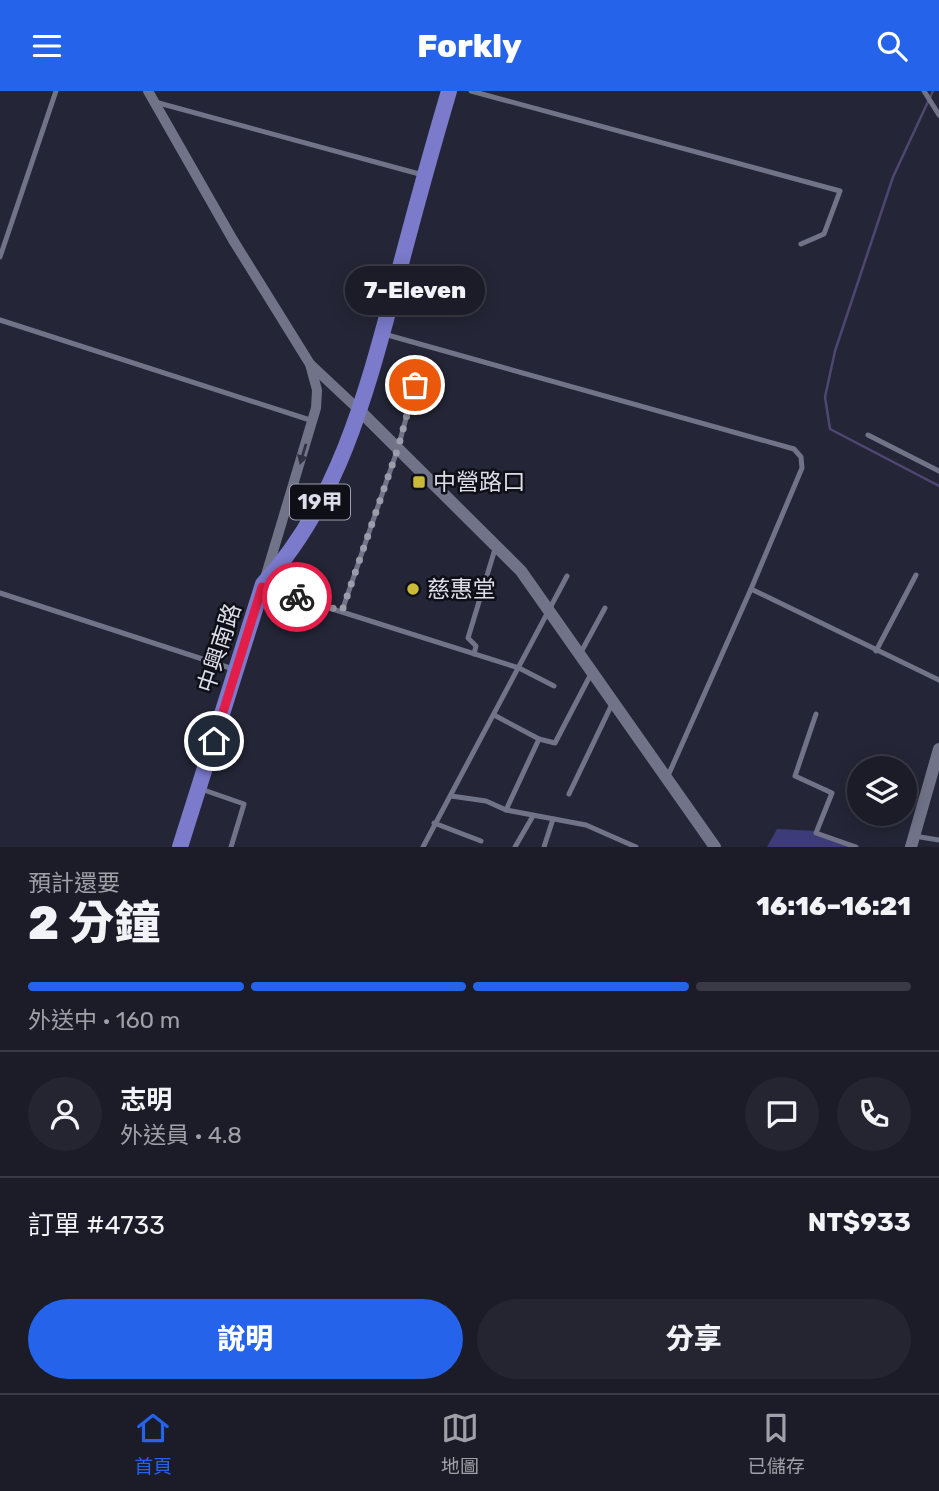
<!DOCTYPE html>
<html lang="zh-TW">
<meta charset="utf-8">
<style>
body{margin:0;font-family:Rubik,"Noto Sans TC",sans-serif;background:#242530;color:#f1f3f6;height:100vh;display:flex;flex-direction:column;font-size:26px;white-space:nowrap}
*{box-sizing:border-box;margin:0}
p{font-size:23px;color:#a0a1a8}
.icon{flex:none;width:38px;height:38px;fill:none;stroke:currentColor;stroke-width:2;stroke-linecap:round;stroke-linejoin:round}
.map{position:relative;height:756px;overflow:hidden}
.details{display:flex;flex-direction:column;background:#1b1c28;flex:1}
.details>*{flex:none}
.fabs{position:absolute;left:847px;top:665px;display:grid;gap:14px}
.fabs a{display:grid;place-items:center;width:70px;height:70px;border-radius:50%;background:#1b1c28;box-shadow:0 4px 18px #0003,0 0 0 2px #393a45;font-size:35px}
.pin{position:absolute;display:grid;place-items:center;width:60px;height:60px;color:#fff;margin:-30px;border:4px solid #fff;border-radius:50%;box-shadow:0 2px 7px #0007}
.courier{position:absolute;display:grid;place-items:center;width:70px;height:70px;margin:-35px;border:5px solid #e11d48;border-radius:50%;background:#fff;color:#222;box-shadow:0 2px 9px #0007}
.bubble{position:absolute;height:49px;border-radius:24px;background:#1b1c28;box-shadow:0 4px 18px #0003,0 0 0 2px #393a45;font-size:23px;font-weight:800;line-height:49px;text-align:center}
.overview em{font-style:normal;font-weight:800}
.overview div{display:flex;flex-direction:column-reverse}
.overview{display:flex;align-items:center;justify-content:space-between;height:119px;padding:0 28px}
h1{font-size:46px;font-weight:800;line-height:52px}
.bar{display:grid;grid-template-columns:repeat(4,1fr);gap:10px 7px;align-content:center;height:84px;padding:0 28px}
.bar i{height:9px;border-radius:5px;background:#393a45}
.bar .on{background:#2563eb}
.bar p{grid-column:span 4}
.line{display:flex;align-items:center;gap:18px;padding:0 28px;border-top:2px solid #393a45}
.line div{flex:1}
.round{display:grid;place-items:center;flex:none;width:74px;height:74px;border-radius:37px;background:#242530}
.cta{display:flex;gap:14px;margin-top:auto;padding:14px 28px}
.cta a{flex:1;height:80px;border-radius:42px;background:#2563eb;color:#fff;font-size:28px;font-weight:800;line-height:80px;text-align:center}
.cta a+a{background:#242530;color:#f1f3f6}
header{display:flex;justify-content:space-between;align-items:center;height:91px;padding:0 28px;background:#2563eb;color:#fff;font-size:32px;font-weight:800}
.menu{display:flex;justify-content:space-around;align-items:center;height:98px;border-top:2px solid #393a45;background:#1b1c28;font-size:19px;color:#a0a1a8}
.menu a{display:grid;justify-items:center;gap:4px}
.menu .on{color:#2563eb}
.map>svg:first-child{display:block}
.green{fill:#3d3b79}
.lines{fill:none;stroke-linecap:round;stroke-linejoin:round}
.stream{stroke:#4f4672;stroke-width:2.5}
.service{stroke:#717388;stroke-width:5}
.minor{stroke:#717388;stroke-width:10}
.tertiary{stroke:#717388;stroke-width:12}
.primary{stroke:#7b7acb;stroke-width:16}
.oneway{fill:#31323f}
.done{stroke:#9c9daa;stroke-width:7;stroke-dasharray:0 12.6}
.route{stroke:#e11d48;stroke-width:9}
.poi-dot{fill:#caba39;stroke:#0e0f17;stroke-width:2.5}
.labels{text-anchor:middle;stroke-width:5;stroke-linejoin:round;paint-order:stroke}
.shield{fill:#0e0f17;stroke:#9e9faa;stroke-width:2}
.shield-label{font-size:21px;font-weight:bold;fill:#dcdde9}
.poi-label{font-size:23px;fill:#dcdde9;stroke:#0e0f17;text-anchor:start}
.street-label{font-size:23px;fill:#dcdde9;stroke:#0e0f17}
</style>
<header><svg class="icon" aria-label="menu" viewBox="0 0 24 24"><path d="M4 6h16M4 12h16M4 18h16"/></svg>Forkly<svg class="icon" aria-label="search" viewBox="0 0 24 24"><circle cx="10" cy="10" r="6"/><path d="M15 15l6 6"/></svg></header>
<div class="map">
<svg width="939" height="756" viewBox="0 0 939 756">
<rect width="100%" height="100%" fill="#242536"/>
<polygon class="green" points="777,738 817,740 855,756 767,756"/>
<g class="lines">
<polyline class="stream" points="933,0 893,86 835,260 825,306 830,338 939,395"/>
<g class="service">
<polyline points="471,0 840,100 824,143 801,153"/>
<polyline points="924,0 939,24"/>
<polyline points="155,11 423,84"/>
<polyline points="0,166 56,0"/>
<polyline points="0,229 313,330"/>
<polyline points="384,243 794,358 801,366 802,377 751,498 939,589"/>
<polyline points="868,344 939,380"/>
<polyline points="266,497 519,577 554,595"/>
<polyline points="0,502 233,578"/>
<polyline points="342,520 398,357 415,294"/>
<polyline points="876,560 916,484"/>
<polyline points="474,563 476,555 468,547 495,458"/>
<polyline points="580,563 605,517"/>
<polyline points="816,623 795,685 832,702 816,742 856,756"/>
<polyline points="494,624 539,648"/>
<polyline points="667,687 751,498"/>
<polyline points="201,698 244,713 231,756"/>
<polyline points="569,703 613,611"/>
<polyline points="451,705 486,710 506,719 586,734 636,756"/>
<polyline points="506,719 539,648 555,652 592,581"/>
<polyline points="434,732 481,750"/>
<polyline points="914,745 939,749"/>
<polyline points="423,756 567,485"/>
<polyline points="515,756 533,725"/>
<polyline points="544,756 553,728"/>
</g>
<g class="minor">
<polyline points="148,0 233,149 310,273 359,319"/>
<polyline points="266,484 316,317 317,299 310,273"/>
</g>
<g class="tertiary">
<polyline points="359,319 521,480 715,756"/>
<polyline points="911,756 939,658"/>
</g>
<path class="primary" d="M180,756L263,493C341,409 369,292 398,184C414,123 431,61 449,0"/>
</g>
<defs><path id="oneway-solid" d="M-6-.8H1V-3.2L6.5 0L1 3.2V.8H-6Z" transform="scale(1.75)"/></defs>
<use class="oneway" href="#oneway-solid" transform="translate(303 363) rotate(107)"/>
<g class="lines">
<polyline class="done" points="297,506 342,520 398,357 415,294"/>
<polyline class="route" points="214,650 262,496 297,506"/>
</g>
<g class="poi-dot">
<rect x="412" y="384" width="14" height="14" rx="3.5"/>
<circle cx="413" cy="498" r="7"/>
</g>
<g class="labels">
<rect class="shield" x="290" y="393.5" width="60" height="35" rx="5"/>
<g class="shield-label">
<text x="320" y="418">19甲</text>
</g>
<g class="poi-label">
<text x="433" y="399">中營路口</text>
<text x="427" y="506">慈惠堂</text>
</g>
<g class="street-label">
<text transform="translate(219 557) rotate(-72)" y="8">中興南路</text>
</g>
</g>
</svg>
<div class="fabs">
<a><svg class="icon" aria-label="layers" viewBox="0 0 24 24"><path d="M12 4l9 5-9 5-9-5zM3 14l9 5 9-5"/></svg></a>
</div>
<div class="pin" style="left:415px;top:294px;background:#ea580c"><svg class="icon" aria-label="bag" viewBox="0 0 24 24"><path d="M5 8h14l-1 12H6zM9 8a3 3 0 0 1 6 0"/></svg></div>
<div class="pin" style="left:214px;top:650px;background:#1f2937"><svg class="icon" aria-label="home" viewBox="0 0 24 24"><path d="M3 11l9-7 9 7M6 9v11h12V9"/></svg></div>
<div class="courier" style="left:297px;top:506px"><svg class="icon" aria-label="bike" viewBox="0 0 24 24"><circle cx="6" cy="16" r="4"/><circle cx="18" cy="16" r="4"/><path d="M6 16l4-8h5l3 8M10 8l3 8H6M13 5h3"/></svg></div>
<div class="bubble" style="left:345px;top:175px;width:140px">7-Eleven</div>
</div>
<section class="details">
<div class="overview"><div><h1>2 分鐘</h1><p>預計還要</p></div><em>16:16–16:21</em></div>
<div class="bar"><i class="on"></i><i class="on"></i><i class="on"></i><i></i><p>外送中 · 160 m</p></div>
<div class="line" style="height:126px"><a class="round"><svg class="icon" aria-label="person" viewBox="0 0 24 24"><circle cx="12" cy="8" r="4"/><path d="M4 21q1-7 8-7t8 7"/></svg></a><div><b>志明</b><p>外送員 · 4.8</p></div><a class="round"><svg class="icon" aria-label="chat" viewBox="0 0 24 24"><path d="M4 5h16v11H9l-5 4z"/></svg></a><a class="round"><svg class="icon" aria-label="phone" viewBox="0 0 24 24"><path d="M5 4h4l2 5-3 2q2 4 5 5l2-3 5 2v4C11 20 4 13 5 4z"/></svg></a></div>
<div class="line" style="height:91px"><div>訂單 #4733</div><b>NT$933</b></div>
<div class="cta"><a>說明</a><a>分享</a></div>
</section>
<nav class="menu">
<a class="on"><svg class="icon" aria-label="home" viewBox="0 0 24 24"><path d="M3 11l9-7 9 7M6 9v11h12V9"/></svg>首頁</a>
<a><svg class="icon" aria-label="map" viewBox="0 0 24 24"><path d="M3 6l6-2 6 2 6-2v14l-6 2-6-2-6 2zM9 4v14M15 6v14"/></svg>地圖</a>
<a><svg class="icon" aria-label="saved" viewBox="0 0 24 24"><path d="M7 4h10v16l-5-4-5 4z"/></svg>已儲存</a>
</nav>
